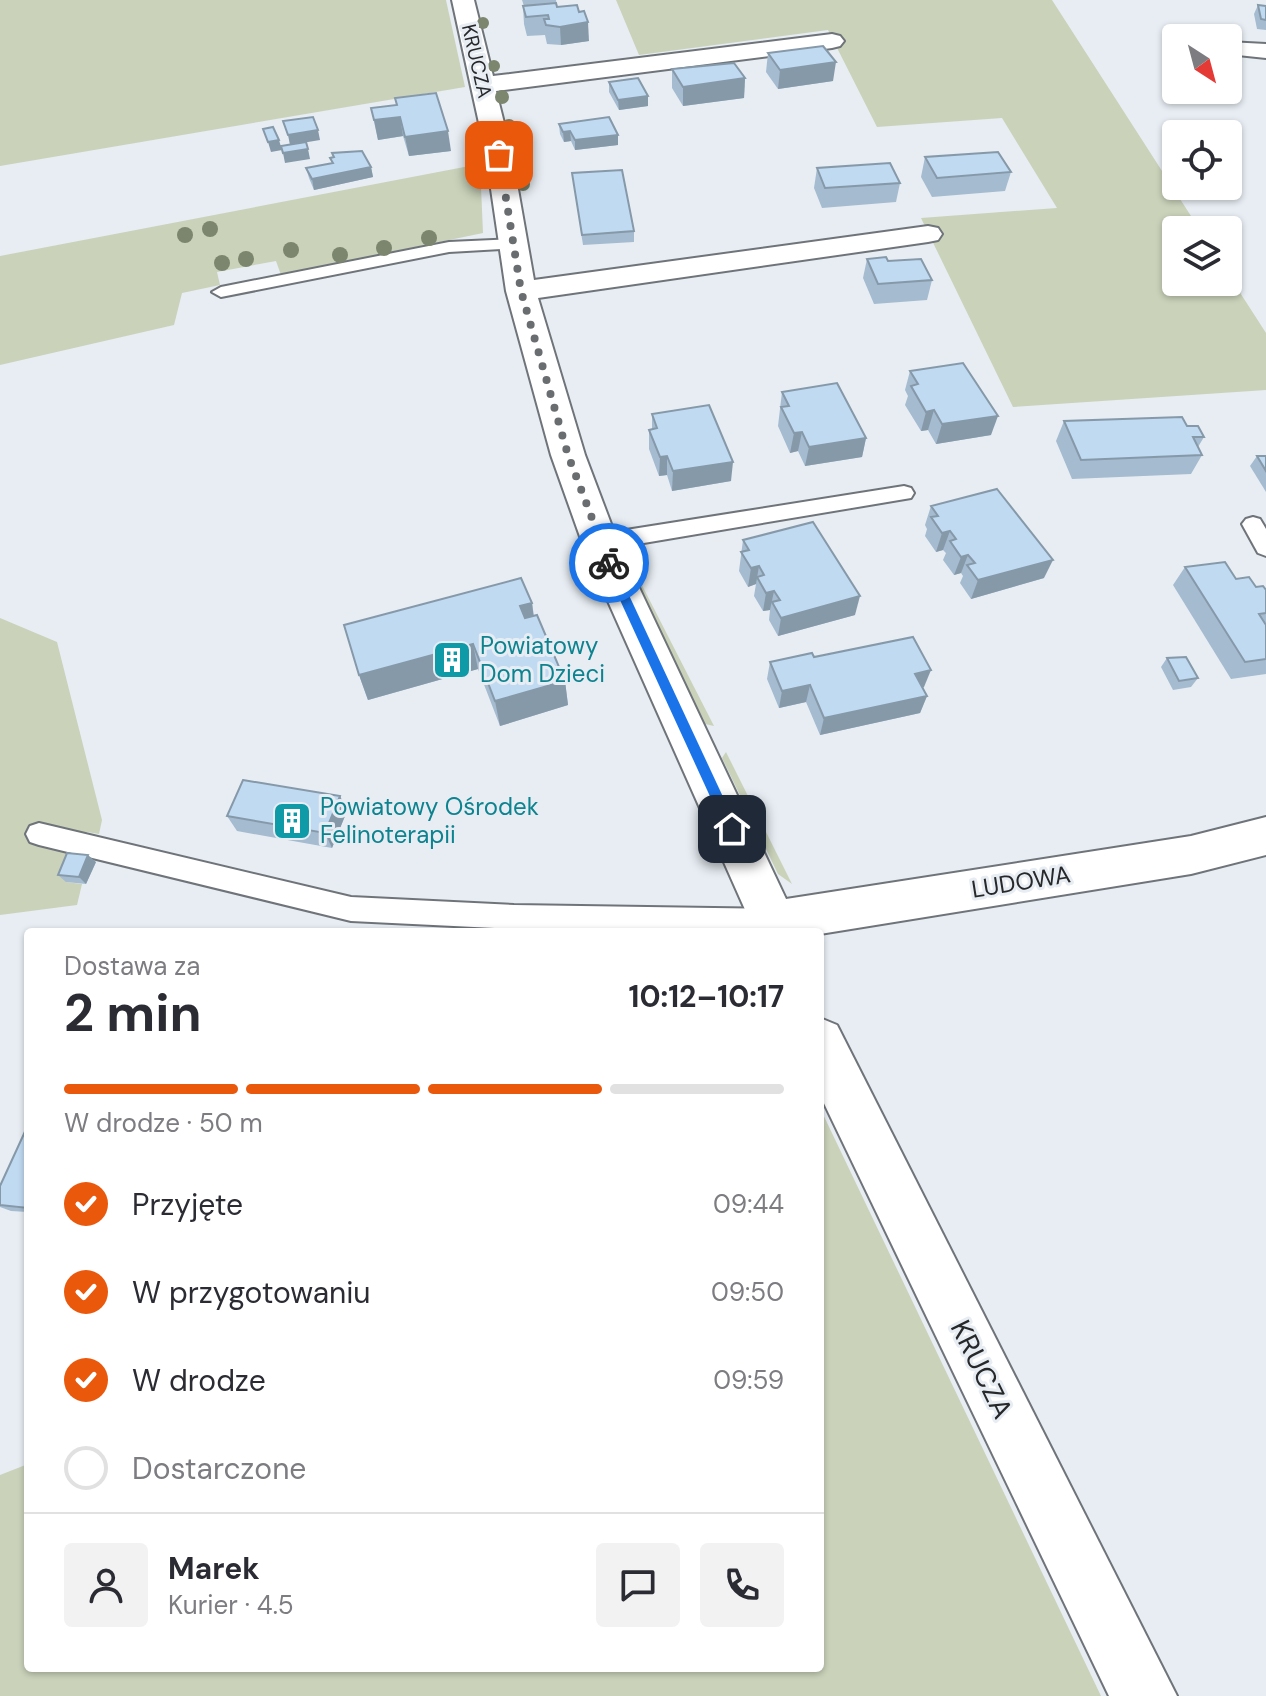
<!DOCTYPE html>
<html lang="pl">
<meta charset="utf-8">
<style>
body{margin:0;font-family:"DM Sans",sans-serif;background:#f2f2f3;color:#2b2b33;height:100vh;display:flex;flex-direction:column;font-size:30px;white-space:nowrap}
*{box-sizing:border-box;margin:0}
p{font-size:26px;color:#7c7c81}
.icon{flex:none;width:44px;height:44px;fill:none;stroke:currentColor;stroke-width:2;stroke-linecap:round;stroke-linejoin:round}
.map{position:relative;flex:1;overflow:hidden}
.panel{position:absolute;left:24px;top:928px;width:800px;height:744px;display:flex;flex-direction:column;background:#fff;border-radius:8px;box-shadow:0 2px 6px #0004}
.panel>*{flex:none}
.needle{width:52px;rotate:144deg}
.fabs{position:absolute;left:1162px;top:24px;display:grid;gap:16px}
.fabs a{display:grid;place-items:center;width:80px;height:80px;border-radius:8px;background:#fff;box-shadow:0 2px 6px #0004;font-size:40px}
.pin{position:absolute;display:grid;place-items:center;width:68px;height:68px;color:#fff;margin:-34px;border-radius:16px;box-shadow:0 4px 12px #0006}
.courier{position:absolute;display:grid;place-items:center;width:80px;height:80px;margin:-40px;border:6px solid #1a73e8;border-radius:50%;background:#fff;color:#222;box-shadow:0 2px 10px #0007}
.head em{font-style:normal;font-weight:700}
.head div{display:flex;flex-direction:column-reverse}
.head{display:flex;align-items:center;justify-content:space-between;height:136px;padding:0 40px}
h1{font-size:52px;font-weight:700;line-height:60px}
.bar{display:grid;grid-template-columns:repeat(4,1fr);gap:12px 8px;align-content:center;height:96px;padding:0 40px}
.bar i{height:10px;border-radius:6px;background:#e1e1e2}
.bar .active{background:#ea580c}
.bar p{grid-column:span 4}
.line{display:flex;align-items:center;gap:20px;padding:0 40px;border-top:2px solid #e1e1e2}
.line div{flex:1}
.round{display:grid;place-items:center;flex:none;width:84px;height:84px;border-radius:8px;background:#f2f2f3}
ol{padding:0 40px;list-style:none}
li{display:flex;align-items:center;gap:24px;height:88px}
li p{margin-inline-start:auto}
li .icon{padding:8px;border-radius:50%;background:#ea580c;color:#fff;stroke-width:4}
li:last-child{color:#7c7c81}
li i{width:44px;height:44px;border:4px solid #e1e1e2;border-radius:50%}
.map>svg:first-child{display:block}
.green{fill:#cad2ba}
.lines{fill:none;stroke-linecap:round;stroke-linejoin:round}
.service-casing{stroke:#6f747a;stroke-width:4}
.minor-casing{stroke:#6f747a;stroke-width:4}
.service{fill:#fff;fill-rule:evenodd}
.minor{fill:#fff;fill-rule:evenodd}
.tree{fill:#7c856d}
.wall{fill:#a5bbd0}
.shaded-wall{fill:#8699a9}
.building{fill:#c0daf2;stroke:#8699a9;stroke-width:2}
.route{fill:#1a73e8}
.done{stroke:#6a6d70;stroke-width:8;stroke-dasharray:0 14.4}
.labels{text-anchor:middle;stroke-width:6;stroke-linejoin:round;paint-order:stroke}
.far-street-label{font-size:20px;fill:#26282a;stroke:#e7edf3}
.culture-label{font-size:24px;fill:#0d838f;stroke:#e7edf3;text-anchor:start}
.street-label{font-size:24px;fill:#26282a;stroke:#e7edf3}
.near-street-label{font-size:28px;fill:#26282a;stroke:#e7edf3}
</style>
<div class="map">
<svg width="1266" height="1696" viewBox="0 0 1266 1696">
<rect width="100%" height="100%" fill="#e7edf3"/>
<g class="green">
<polygon points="0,0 446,0 465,87 0,166"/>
<polygon points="616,0 1052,0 1200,230 1176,230 1176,282 1228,282 1228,274 1266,333 1266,390 1013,407 921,218 1057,208 1002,118 877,127 828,30 639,55"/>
<polygon points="480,164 483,233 281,275 276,261 217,272 220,285 182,293 174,325 0,365 0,256"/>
<polygon points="627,556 714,726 705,724 635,582"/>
<polygon points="0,618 57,642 102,820 99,834 87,832 66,882 82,884 77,905 0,915"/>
<polygon points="726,752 792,884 778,874 722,758"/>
<polygon points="820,1108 1101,1696 0,1696 0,1475 28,1464 28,1668 820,1668"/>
</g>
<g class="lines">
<defs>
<g id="service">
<polygon points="513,239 519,240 521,244 519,248 449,252 221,297 212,292 221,287 449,242"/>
<polygon points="904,486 911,488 914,493 911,498 626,546 601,553 593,550 590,545 593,540 626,530"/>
<polygon points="1253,517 1260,519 1266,529 1266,556 1258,553 1242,524 1246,519"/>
<polygon points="39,823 351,897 514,905 775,909 785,912 789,921 785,930 778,932 514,929 351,921 39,845 30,842 26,834 30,826"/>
</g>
<g id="minor">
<polygon points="452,0 474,0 493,76 832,34 840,36 844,41 840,46 832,48 496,91 512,155 534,280 928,226 938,228 942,234 938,240 928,242 538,298 585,455 619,545 786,899 1191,836 1266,817 1266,855 1191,874 820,934 820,932 755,932 583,545 551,455 506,291 486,155"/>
<polygon points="1228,42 1266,44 1266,58 1228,54"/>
<polygon points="820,1018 837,1025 1177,1696 1109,1696 820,1095"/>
</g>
</defs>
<use href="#service" class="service-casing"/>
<use href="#minor" class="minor-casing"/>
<use href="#service" class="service"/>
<use href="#minor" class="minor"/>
</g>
<g class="tree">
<circle cx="483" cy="23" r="6"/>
<circle cx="494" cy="66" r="6"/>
<circle cx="502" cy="97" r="7"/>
<circle cx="509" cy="126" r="7"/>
<circle cx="516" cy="154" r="7"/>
<circle cx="523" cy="184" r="7"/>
<circle cx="210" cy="229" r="8"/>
<circle cx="185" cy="235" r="8"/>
<circle cx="429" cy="238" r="8"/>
<circle cx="384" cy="248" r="8"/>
<circle cx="291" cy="250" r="8"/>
<circle cx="340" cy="255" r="8"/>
<circle cx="246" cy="259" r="8"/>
<circle cx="222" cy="263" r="8"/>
</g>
<g class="wall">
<polygon points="522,0 556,0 557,7 589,41 561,45 547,44 545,35 527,36 524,24 523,6 524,6"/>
<polygon points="1258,5 1266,6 1266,30 1257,29 1254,14"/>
<polygon points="768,53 833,81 778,89 766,72"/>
<polygon points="672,69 745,78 744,98 683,106 672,88"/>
<polygon points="609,82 648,106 619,110 609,92"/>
<polygon points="396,105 451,151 409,156 403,136 378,140 371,108"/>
<polygon points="559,124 618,135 618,145 575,150 571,141 564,142 560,134"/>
<polygon points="332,153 371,167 373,177 314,190 309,178 306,168 332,163 330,158 333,157"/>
<polygon points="925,157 1011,172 1005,191 932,197 921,177"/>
<polygon points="817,168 900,183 896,202 822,208 814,188"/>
<polygon points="572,173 634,231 634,242 583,245"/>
<polygon points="867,259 888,261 932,280 927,300 874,304 863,278"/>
<polygon points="910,371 991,435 936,444 928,430 921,431 905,405 908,396 905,390"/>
<polygon points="782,392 866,438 862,457 805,466 798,451 790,453 778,426"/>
<polygon points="652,414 731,481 672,491 667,475 659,476 649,449 649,430 652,429"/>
<polygon points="1064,421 1204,437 1198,447 1202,455 1191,474 1072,479 1056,441"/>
<polygon points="1257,456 1266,456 1266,492 1250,466"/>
<polygon points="931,506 1044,578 971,599 960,583 963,576 961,573 954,575 943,560 946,553 943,550 936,552 925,536 927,529 925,525"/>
<polygon points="743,540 855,615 778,636 769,620 770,610 763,611 754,596 756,584 748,587 739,571"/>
<polygon points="1185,567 1236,579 1266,590 1266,674 1231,679 1173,585"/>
<polygon points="532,603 534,616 565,681 568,705 500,726 478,669 368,700 359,675"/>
<polygon points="814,657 924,687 923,688 927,696 920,713 820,735 806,702 779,708 767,679 770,662"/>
<polygon points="1167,658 1198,678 1191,687 1173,690 1161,667"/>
<polygon points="340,796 347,811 332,848 237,831 227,816"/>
<polygon points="96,862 86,884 66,882 58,875"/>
<polygon points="28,1125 28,1212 11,1211 0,1207 0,1205"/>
</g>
<g class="shaded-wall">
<polygon points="588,22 589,41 561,45 560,27"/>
<polygon points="836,62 833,81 778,89 780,70"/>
<polygon points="745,78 744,98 683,106 683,87"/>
<polygon points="648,96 648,106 619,110 618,100"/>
<polygon points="400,117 403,136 378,140 374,120"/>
<polygon points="318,130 320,140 290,145 288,135"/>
<polygon points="448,131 451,151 409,156 405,137"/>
<polygon points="570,131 571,141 564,142 563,132"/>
<polygon points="618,135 618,145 575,150 575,140"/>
<polygon points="279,140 282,150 271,152 268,142"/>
<polygon points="308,149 310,159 285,163 283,153"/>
<polygon points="371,167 373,177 314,190 312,179"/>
<polygon points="934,410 928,430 921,431 926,412"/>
<polygon points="998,416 991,435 936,444 942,424"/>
<polygon points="802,432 798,451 790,453 794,433"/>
<polygon points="866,438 862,457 805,466 809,447"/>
<polygon points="667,456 667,475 659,476 660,457"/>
<polygon points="733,462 731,481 672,491 673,471"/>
<polygon points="950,531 943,550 936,552 942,533"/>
<polygon points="968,555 961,573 954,575 961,557"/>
<polygon points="1053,560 1044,578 971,599 978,580"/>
<polygon points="759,566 756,584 748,587 751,568"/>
<polygon points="774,591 770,610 763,611 766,593"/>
<polygon points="860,596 855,615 778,636 781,618"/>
<polygon points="532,603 535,629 523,632 520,606"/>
<polygon points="473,644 478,669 368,700 359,675"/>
<polygon points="931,670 924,687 909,691 915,674"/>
<polygon points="565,681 568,705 500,726 495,701"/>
<polygon points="810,685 806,702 779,708 782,691"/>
<polygon points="927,696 920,713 820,735 824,718"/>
<polygon points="340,796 347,811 332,848 325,833"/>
<polygon points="88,855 96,862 86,884 79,877"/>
</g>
<g class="building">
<polygon points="556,3 557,7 577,5 579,12 584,11 588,22 560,27 546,25 544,19 549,19 548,15 526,17 523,6"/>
<polygon points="1258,5 1266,6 1266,20 1261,19"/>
<polygon points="823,46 836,62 780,70 768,53"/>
<polygon points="734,63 745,78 683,87 672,69"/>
<polygon points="638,78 648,96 618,100 609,82"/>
<polygon points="436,93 448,131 405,137 400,117 374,120 371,108 397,105 395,98"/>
<polygon points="313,117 318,130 288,135 283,121"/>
<polygon points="609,117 618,135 575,140 570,131 563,132 559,124"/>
<polygon points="273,127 279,140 268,142 263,129"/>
<polygon points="306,142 308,149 283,153 281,146"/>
<polygon points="362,151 371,167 312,179 306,168 333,163 330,158 334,157 332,153"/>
<polygon points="998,152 1011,172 937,178 925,157"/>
<polygon points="890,163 900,183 825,188 817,168"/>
<polygon points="622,170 634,231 582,235 572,173"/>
<polygon points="886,257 888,261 921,259 932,280 878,284 867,259"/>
<polygon points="963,363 998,416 942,424 934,410 926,412 911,386 918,384 910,371"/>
<polygon points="837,383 866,438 809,447 802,432 794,433 781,407 789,406 782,392"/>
<polygon points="709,405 733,462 673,471 667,456 660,457 649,430 657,428 652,414"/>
<polygon points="1182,417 1187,426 1198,426 1204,437 1193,437 1202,455 1081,460 1064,421"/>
<polygon points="1257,456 1266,456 1266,471"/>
<polygon points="997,489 1053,560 978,580 967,565 975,563 968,555 961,557 950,541 956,539 950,531 942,533 931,517 938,516 931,506"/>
<polygon points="813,522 860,596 781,618 772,602 780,600 774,591 766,593 757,577 764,575 759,566 751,568 741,552 749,550 743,540"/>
<polygon points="1225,562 1236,579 1249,577 1256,587 1263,586 1266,590 1266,613 1259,614 1266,625 1266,659 1245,662 1185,567"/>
<polygon points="521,578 532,603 520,606 525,618 537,615 565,681 495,701 473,644 359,675 344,625"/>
<polygon points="913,637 931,670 915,674 927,696 824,718 810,685 782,691 770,662 812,653 814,657"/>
<polygon points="1186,657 1198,678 1179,681 1167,658"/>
<polygon points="243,780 340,796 325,833 227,816"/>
<polygon points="67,853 88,855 79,877 58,875"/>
<polygon points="28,1125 28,1208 0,1205 0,1186"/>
</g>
<polygon class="route" points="609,559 614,563 738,829 736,833 732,835 725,829 603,563"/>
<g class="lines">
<polyline class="done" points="499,155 521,291 568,455 609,563"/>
</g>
<defs>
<symbol id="building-square" viewBox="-11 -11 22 22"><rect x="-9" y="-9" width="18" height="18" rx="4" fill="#0f9aa8" stroke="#e7edf3"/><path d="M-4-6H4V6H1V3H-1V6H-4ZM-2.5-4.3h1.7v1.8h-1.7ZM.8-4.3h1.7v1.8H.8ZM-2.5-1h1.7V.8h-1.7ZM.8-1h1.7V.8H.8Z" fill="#fff"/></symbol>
</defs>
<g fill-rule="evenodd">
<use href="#building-square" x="430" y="638" width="44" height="44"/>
<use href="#building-square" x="270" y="799" width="44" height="44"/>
</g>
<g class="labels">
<g class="far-street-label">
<text transform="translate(477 61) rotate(77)" y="7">KRUCZA</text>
</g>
<g class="culture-label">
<text x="480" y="654">Powiatowy<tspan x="480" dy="28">Dom Dzieci</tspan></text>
<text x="320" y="815">Powiatowy Ośrodek<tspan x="320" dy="28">Felinoterapii</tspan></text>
</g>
<g class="street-label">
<text transform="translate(1021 882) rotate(-9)" y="8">LUDOWA</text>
</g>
<g class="near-street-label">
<text transform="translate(982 1369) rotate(64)" y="10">KRUCZA</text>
</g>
</g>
</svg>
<div class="fabs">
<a><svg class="needle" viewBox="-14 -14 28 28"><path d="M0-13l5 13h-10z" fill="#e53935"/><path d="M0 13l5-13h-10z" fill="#7c7c81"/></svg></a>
<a><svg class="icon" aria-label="locate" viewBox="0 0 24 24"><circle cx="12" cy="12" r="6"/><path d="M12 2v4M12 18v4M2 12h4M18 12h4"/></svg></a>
<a><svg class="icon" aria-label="layers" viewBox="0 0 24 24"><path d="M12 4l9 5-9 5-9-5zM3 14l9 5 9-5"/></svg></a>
</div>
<div class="pin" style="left:499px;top:155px;background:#ea580c"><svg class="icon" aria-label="bag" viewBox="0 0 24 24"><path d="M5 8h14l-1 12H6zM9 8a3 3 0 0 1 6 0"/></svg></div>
<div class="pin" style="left:732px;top:829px;background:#1f2937"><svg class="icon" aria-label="home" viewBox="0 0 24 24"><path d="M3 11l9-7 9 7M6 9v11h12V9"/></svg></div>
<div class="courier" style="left:609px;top:563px"><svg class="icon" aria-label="bike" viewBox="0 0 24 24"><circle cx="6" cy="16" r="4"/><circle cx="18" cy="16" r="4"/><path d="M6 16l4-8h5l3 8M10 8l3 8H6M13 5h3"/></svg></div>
<section class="panel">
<div class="head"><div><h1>2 min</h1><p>Dostawa za</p></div><em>10:12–10:17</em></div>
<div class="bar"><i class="active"></i><i class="active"></i><i class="active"></i><i></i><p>W drodze · 50 m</p></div>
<ol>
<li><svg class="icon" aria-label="check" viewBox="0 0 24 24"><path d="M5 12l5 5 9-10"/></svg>Przyjęte<p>09:44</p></li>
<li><svg class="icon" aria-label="check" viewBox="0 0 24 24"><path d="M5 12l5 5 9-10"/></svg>W przygotowaniu<p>09:50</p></li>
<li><svg class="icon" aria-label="check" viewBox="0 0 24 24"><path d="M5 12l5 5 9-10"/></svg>W drodze<p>09:59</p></li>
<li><i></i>Dostarczone</li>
</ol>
<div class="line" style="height:144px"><a class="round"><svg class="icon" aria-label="person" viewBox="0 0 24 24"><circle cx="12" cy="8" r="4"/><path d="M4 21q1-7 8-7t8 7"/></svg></a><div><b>Marek</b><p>Kurier · 4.5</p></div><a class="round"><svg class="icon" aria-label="chat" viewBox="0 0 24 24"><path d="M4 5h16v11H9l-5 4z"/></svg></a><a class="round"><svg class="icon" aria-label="phone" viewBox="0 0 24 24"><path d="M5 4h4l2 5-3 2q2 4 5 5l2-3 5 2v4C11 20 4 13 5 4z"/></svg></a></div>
</section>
</div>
